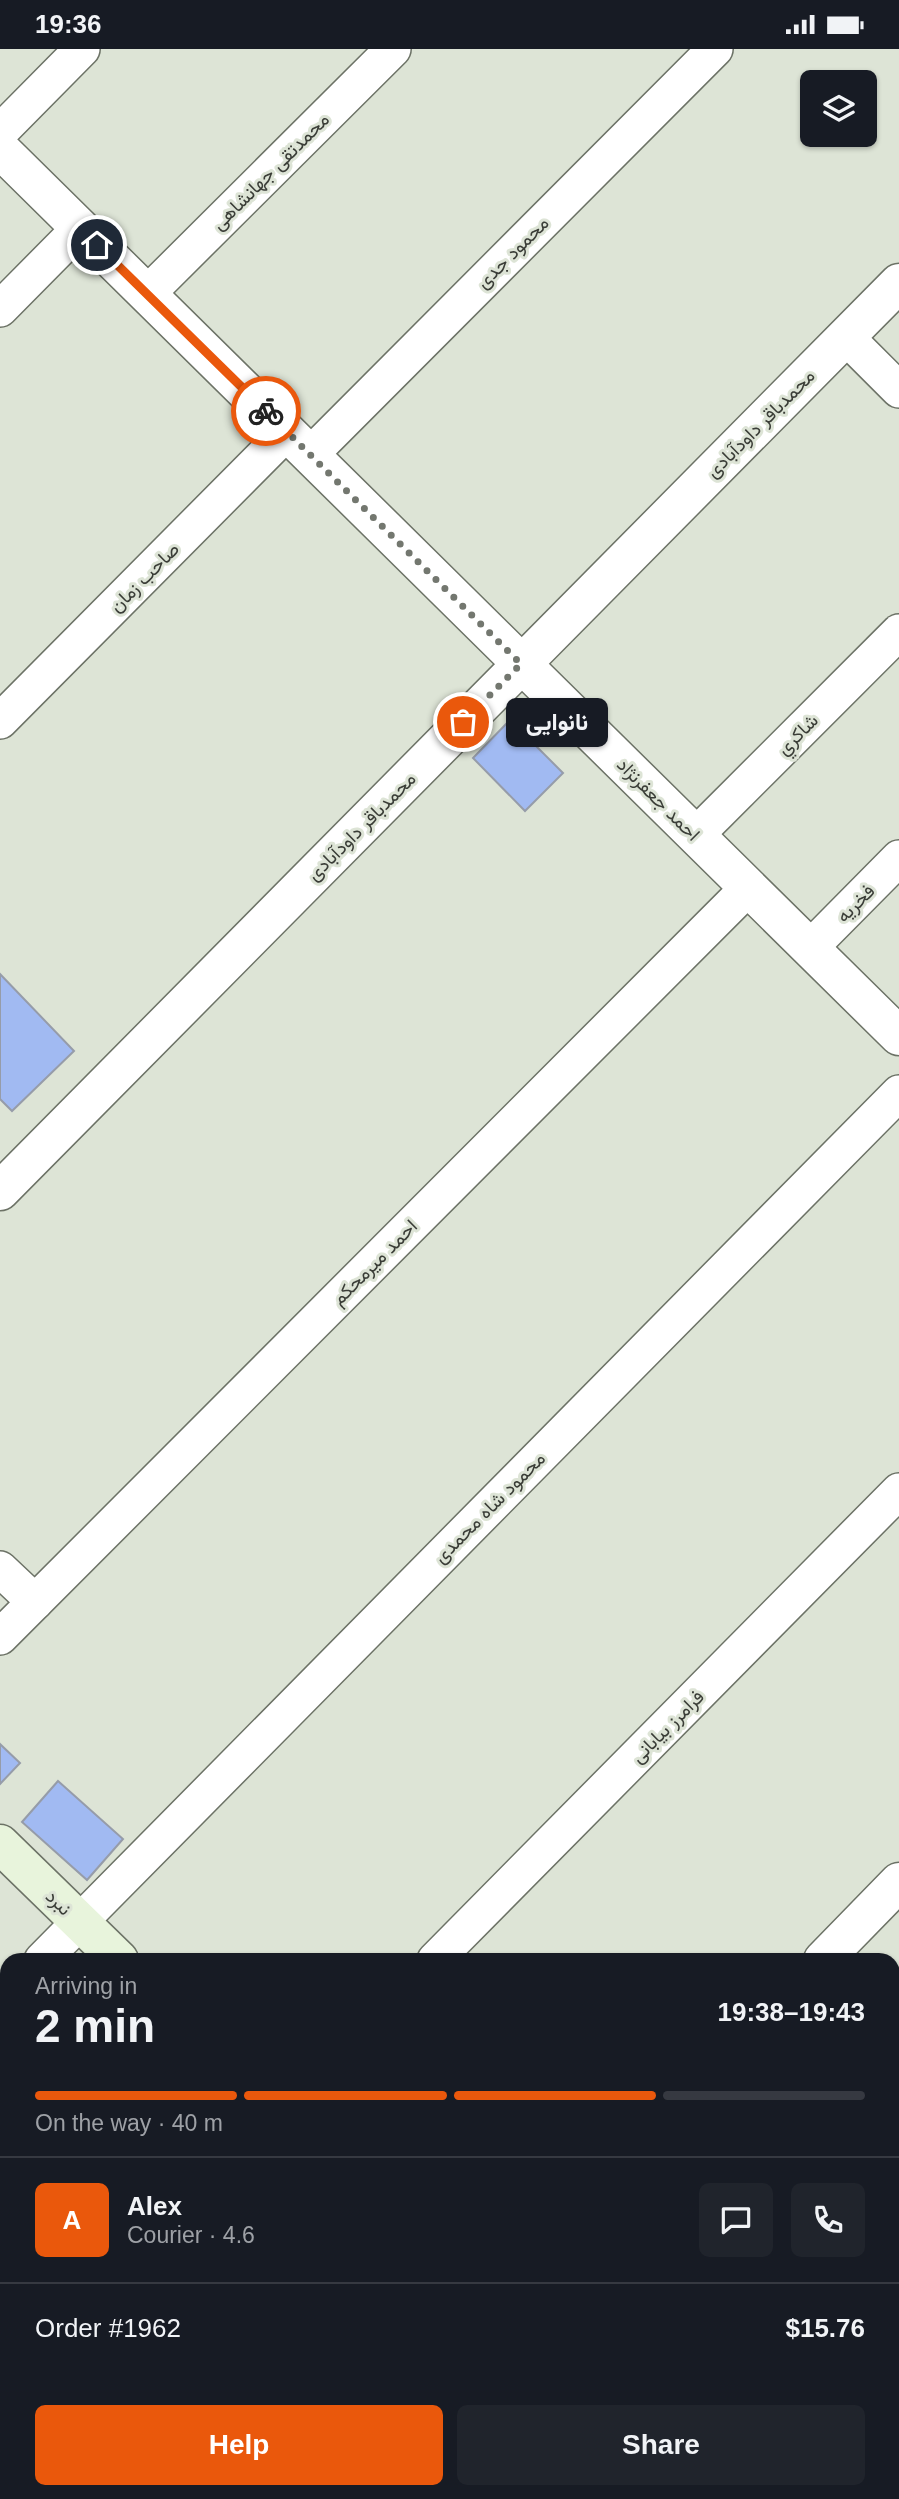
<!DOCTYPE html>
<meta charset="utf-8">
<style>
body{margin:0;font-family:Helvetica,Vazirmatn,sans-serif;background:#20242c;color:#f1f3f6;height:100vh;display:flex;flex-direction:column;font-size:26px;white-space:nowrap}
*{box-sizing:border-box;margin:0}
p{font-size:23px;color:#9ea1a6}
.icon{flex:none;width:38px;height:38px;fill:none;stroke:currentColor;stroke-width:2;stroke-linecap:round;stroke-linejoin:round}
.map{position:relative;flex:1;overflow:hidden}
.panel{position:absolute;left:0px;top:1904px;width:900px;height:546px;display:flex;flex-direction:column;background:#171b24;border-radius:21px 21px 0 0;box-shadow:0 2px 5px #0004}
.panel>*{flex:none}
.controls{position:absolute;left:800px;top:21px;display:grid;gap:14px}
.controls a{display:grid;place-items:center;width:77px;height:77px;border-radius:10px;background:#171b24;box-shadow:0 2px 5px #0004;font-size:35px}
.pin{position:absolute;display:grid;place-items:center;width:60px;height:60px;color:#fff;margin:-30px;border:4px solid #fff;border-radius:50%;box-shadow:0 2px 7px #0007}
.courier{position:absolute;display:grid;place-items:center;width:70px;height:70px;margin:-35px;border:5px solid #ea580c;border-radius:50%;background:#fff;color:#222;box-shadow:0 2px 9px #0007}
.bubble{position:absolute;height:49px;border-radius:10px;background:#171b24;box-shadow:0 2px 5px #0004;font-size:23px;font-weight:800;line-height:49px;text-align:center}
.overview em{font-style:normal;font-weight:800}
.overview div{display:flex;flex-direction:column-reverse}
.overview{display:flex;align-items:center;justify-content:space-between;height:119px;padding:0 35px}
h1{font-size:46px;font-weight:800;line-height:52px}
.bar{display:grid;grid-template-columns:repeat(4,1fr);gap:10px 7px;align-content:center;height:84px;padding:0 35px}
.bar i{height:9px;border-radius:5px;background:#363941}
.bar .active{background:#ea580c}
.bar p{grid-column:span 4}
.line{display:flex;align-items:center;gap:18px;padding:0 35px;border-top:2px solid #363941}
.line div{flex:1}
.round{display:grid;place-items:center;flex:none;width:74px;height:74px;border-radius:10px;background:#20242c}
.button{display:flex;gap:14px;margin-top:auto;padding:14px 35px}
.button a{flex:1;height:80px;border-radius:10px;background:#ea580c;color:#fff;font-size:28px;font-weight:800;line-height:80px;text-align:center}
.button a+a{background:#20242c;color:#f1f3f6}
.status{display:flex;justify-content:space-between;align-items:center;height:49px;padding:0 35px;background:#171b24;direction:ltr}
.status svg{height:19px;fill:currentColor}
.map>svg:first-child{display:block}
.building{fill:#a1baf2;stroke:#969ca9;stroke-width:2}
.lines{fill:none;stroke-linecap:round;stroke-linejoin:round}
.minor-casing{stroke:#6c7266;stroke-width:38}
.tertiary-casing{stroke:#6c7266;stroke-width:41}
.secondary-casing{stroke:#6c7266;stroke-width:41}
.minor{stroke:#fff;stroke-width:35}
.tertiary{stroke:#fff;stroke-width:38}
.secondary{stroke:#e8f4dc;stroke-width:38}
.done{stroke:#73776f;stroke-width:7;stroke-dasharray:0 12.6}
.route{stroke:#ea580c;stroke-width:9}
.labels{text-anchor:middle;stroke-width:6;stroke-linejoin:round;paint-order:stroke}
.street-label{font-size:19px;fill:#3a3d37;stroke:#dde4d6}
</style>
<div class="status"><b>19:36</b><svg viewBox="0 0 49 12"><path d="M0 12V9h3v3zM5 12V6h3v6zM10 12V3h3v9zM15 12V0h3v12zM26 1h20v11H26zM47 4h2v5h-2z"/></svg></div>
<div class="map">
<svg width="899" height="2450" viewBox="0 0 899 2450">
<rect width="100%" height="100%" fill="#dde4d6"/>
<g class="building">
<polygon points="510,671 563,724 525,762 473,709"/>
<polygon points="0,925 74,1002 12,1062 0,1050"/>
<polygon points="0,1695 20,1714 0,1735"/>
<polygon points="58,1732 123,1790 87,1831 22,1773"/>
</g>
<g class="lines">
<defs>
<g id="minor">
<polyline points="0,83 82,0"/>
<polyline points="147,245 393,0"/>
<polyline points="0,260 80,179"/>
<polyline points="846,288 899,341"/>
<polyline points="310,406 715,0"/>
<polyline points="0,672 287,383"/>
<polyline points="696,786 899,583"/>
<polyline points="810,899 899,809"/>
<polyline points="0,1520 35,1553"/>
<polyline points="0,1588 748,839"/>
<polyline points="42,1911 899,1044"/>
<polyline points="435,1911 899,1442"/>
<polyline points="0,1953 7,1946"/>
<polyline points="892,2219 899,2213"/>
<polyline points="0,2350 7,2343"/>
</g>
<g id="tertiary">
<polyline points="0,100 899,987"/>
<polyline points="0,1142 899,234"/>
<polyline points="823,1911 899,1833"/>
<polyline points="289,2450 296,2443"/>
</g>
<g id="secondary">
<polyline points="0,1795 119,1911"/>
<polyline points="667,2443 674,2450"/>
</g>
</defs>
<use href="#minor" class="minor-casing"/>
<use href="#tertiary" class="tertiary-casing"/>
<use href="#secondary" class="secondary-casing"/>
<use href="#minor" class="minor"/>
<use href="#tertiary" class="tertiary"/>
<use href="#secondary" class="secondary"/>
</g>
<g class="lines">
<polyline class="done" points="266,362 521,615 463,673"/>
<polyline class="route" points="97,196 266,362"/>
</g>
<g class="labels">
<g class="street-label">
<text transform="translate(270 122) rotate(-45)" y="7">محمدتقی جهانشاهی</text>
<text transform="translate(512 203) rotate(-45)" y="7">محمود جدی</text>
<text transform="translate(760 374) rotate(-45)" y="7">محمدباقر داودآبادی</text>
<text transform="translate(144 528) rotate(-45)" y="7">صاحب زمان</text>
<text transform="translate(797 685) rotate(-45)" y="7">شاكري</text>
<text transform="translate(659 750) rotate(45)" y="7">احمد جعفرنژاد</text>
<text transform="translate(361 777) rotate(-45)" y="7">محمدباقر داودآبادی</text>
<text transform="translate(855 854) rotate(-45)" y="7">فخریه</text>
<text transform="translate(374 1213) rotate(-45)" y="7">احمد میرمحکم</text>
<text transform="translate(489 1458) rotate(-45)" y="7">محمود شاه محمدی</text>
<text transform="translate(667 1677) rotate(-45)" y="7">فرامرز بیابانی</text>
<text transform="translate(59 1853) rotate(44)" y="7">نبرد</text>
</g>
</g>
</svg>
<div class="controls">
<a><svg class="icon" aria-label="layers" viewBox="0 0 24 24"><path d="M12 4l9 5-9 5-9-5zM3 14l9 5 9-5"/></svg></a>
</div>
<div class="pin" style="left:463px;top:673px;background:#ea580c"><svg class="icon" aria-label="bag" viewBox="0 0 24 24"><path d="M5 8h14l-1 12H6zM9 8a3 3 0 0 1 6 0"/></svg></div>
<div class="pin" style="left:97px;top:196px;background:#1f2937"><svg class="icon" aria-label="home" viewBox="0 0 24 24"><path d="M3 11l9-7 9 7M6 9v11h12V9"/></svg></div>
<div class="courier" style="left:266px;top:362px"><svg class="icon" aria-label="bike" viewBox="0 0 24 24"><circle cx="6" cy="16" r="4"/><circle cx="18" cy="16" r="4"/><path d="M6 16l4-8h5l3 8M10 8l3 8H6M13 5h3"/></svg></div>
<div class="bubble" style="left:506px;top:649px;width:102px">نانوایی</div>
<section class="panel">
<div class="overview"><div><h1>2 min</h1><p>Arriving in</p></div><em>19:38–19:43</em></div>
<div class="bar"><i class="active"></i><i class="active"></i><i class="active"></i><i></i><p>On the way · 40 m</p></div>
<div class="line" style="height:126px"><b class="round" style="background:#ea580c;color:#fff">A</b><div><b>Alex</b><p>Courier · 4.6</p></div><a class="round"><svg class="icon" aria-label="chat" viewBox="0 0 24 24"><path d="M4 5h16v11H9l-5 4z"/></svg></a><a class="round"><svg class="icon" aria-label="phone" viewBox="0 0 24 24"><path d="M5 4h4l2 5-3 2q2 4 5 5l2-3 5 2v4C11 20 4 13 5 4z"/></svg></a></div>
<div class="line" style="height:91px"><div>Order #1962</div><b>$15.76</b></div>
<div class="button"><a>Help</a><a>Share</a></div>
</section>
</div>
